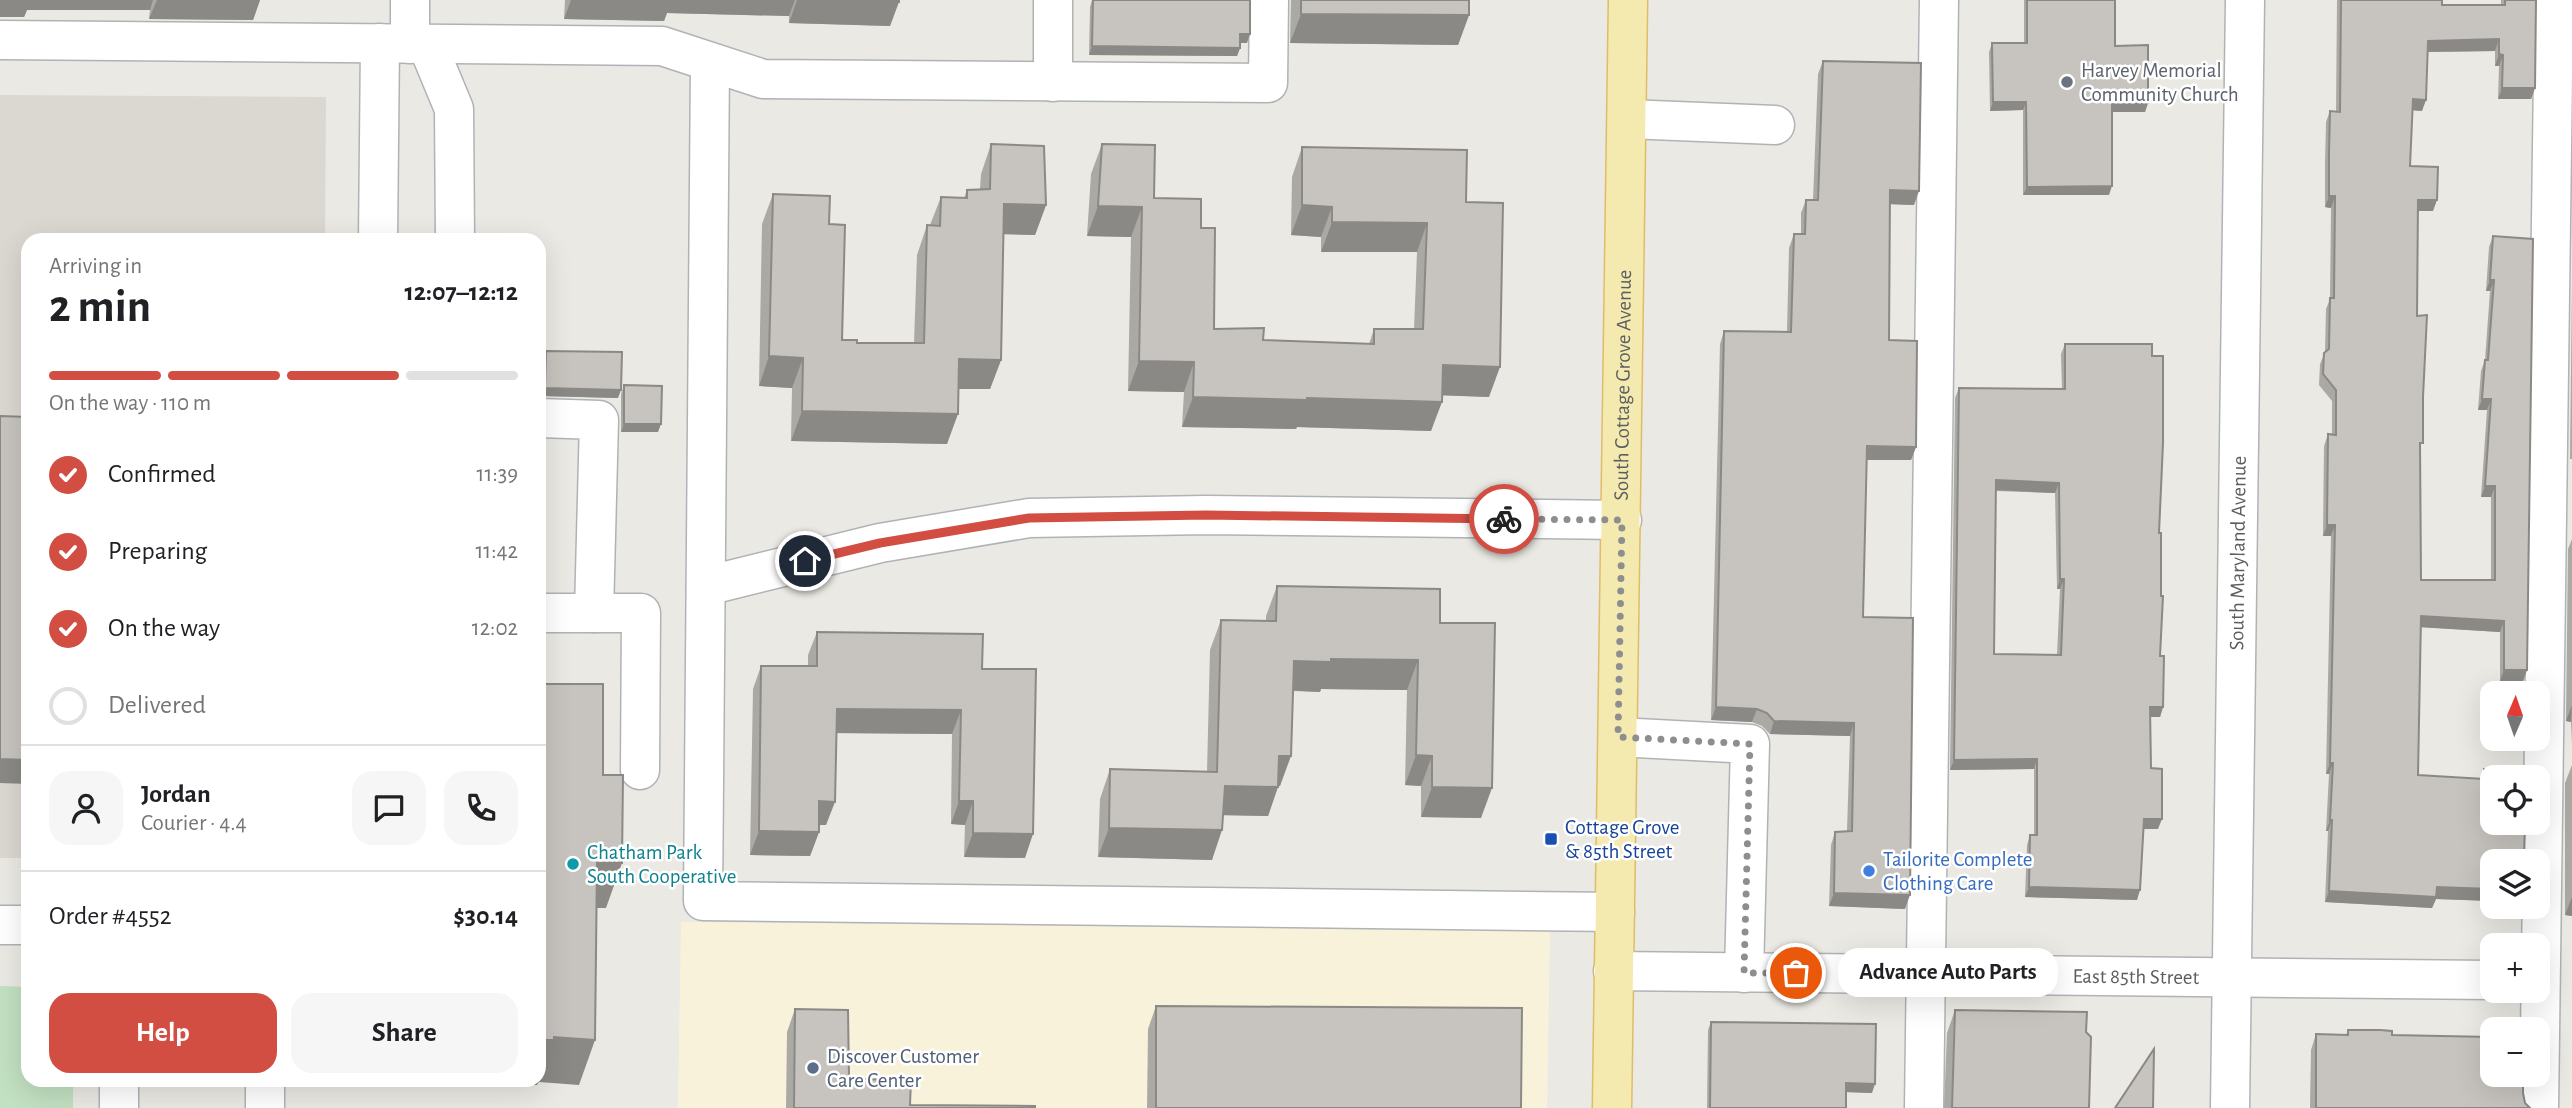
<!DOCTYPE html>
<meta charset="utf-8">
<style>
body{margin:0;font-family:"Alegreya Sans",sans-serif;background:#f6f6f6;color:#202124;height:100vh;display:flex;flex-direction:column;font-size:26px;white-space:nowrap}
*{box-sizing:border-box;margin:0}
p{font-size:23px;color:#757577}
.icon{flex:none;width:38px;height:38px;fill:none;stroke:currentColor;stroke-width:2;stroke-linecap:round;stroke-linejoin:round}
.map{position:relative;flex:1;overflow:hidden}
.sheet{position:absolute;left:21px;top:233px;width:525px;height:854px;display:flex;flex-direction:column;background:#fff;border-radius:21px;box-shadow:0 7px 28px #0002}
.sheet>*{flex:none}
.needle{width:46px;rotate:2deg}
.controls{position:absolute;left:2480px;top:681px;display:grid;gap:14px}
.controls a{display:grid;place-items:center;width:70px;height:70px;border-radius:14px;background:#fff;box-shadow:0 7px 28px #0002;font-size:35px}
.pin{position:absolute;display:grid;place-items:center;width:60px;height:60px;color:#fff;margin:-30px;border:4px solid #fff;border-radius:50%;box-shadow:0 2px 7px #0007}
.courier{position:absolute;display:grid;place-items:center;width:70px;height:70px;margin:-35px;border:5px solid #d24d42;border-radius:50%;background:#fff;color:#222;box-shadow:0 2px 9px #0007}
.bubble{position:absolute;height:49px;border-radius:21px;background:#fff;box-shadow:0 7px 28px #0002;font-size:23px;font-weight:600;line-height:49px;text-align:center}
.overview em{font-style:normal;font-weight:600}
.overview div{display:flex;flex-direction:column-reverse}
.overview{display:flex;align-items:center;justify-content:space-between;height:119px;padding:0 28px}
h1{font-size:46px;font-weight:600;line-height:52px}
.bar{display:grid;grid-template-columns:repeat(4,1fr);gap:10px 7px;align-content:center;height:84px;padding:0 28px}
.bar i{height:9px;border-radius:5px;background:#e0e0e0}
.bar .selected{background:#d24d42}
.bar p{grid-column:span 4}
.line{display:flex;align-items:center;gap:18px;padding:0 28px;border-top:2px solid #e0e0e0}
.line div{flex:1}
.round{display:grid;place-items:center;flex:none;width:74px;height:74px;border-radius:21px;background:#f6f6f6}
ol{padding:0 28px;list-style:none}
li{display:flex;align-items:center;gap:21px;height:77px}
li p{margin-inline-start:auto}
li .icon{padding:7px;border-radius:50%;background:#d24d42;color:#fff;stroke-width:4}
li:last-child{color:#757577}
li i{width:38px;height:38px;border:4px solid #e0e0e0;border-radius:50%}
.action{display:flex;gap:14px;margin-top:auto;padding:14px 28px}
.action a{flex:1;height:80px;border-radius:21px;background:#d24d42;color:#fff;font-size:28px;font-weight:600;line-height:80px;text-align:center}
.action a+a{background:#f6f6f6;color:#202124}
.map>svg:first-child{display:block}
.commercial{fill:#f9f2da}
.education{fill:#dbd8d1}
.green{fill:#c2e0c2}
.lines{fill:none;stroke-linecap:round;stroke-linejoin:round}
.minor-casing{stroke:#b0b3b6;stroke-width:41}
.major-casing{stroke:#dfbd68;stroke-width:41}
.minor{stroke:#fff;stroke-width:38}
.major{stroke:#f4e9af;stroke-width:38}
.wall{fill:#aba9a4;fill-rule:evenodd}
.shaded-wall{fill:#8b8986}
.building{fill:#c7c4bf;stroke:#8b8986;stroke-width:2;fill-rule:evenodd}
.done{stroke:#8d8f8e;stroke-width:7;stroke-dasharray:0 12.6}
.route{stroke:#d24d42;stroke-width:9}
.worship-dot{fill:#6b7280;stroke:#fff;stroke-width:2.5}
.transit-dot{fill:#1a4fb4;stroke:#fff;stroke-width:2.5}
.culture-dot{fill:#0f9aa8;stroke:#fff;stroke-width:2.5}
.shop-dot{fill:#3f7fe0;stroke:#fff;stroke-width:2.5}
.service-dot{fill:#5c6f8a;stroke:#fff;stroke-width:2.5}
.labels{text-anchor:middle;stroke-width:5;stroke-linejoin:round;paint-order:stroke}
.worship-label{font-size:21px;fill:#5b616d;stroke:#fff;text-anchor:start}
.street-label{font-size:21px;fill:#5b5e61;stroke:#fff}
.transit-label{font-size:21px;fill:#164399;stroke:#fff;text-anchor:start}
.culture-label{font-size:21px;fill:#0d838f;stroke:#fff;text-anchor:start}
.shop-label{font-size:21px;fill:#366cbe;stroke:#fff;text-anchor:start}
.service-label{font-size:21px;fill:#4e5e75;stroke:#fff;text-anchor:start}
</style>
<div class="map">
<svg width="2572" height="1108" viewBox="0 0 2572 1108">
<rect width="100%" height="100%" fill="#ebe9e3"/>
<polygon class="commercial" points="681,922 1550,930 1547,1108 678,1108"/>
<polygon class="education" points="0,95 326,97 325,240 28,240 28,858 0,858"/>
<polygon class="green" points="0,986 28,987 28,1080 73,1080 73,1108 0,1108"/>
<g class="lines">
<defs>
<g id="minor">
<polyline points="0,40 662,46 763,79 1268,83 1269,0"/>
<polyline points="410,44 410,0"/>
<polyline points="427,44 454,109 455,240"/>
<polyline points="710,63 703,901 1615,912"/>
<polyline points="1053,82 1053,0"/>
<polyline points="1627,119 1775,125"/>
<polyline points="378,240 380,43"/>
<polyline points="539,418 599,420 594,613"/>
<polyline points="706,586 880,543 1029,518 1206,515 1622,520"/>
<polyline points="539,613 641,613 640,770"/>
<polyline points="1618,737 1750,744 1744,973"/>
<polyline points="0,925 28,925"/>
<path id="s1" d="M1613,971L2492,980"/>
<polyline points="119,1108 119,1080"/>
<polyline points="265,1108 265,1080"/>
<polyline points="1924,1108 1939,0"/>
<path id="s2" d="M2230,1108L2245,0"/>
<polyline points="2539,1108 2554,0"/>
</g>
<g id="major">
<path id="s3" d="M1612,1108L1628,0"/>
</g>
</defs>
<use href="#minor" class="minor-casing"/>
<use href="#major" class="major-casing"/>
<use href="#minor" class="minor"/>
<use href="#major" class="major"/>
</g>
<g class="wall">
<polygon points="0,0 260,0 253,20 149,19 150,10 27,10 24,17 0,17"/>
<polygon points="565,0 899,0 890,26 789,23 789,16 667,13 664,21 564,19"/>
<polygon points="1092,0 1250,0 1247,43 1240,43 1240,48 1237,56 1089,55 1090,7"/>
<polygon points="1291,0 1469,0 1469,15 1458,45 1290,43"/>
<polygon points="2024,0 2115,0 2115,46 2148,103 2145,112 2112,112 2109,195 2023,195 2023,110 1990,111 1989,52 1992,43 2024,43"/>
<polygon points="2337,0 2442,0 2442,5 2501,5 2501,0 2536,0 2535,88 2531,99 2498,99 2499,66 2495,66 2495,51 2427,52 2422,111 2412,110 2410,166 2433,211 2418,211 2417,316 2420,451 2421,580 2491,580 2491,497 2481,497 2487,410 2478,410 2481,371 2485,360 2490,291 2486,291 2489,247 2493,236 2527,670 2523,681 2500,681 2500,632 2421,627 2418,775 2481,779 2484,769 2492,861 2492,901 2436,899 2432,908 2325,902 2328,831 2326,831 2329,774 2326,774 2331,536 2323,536 2324,446 2328,434 2332,435 2332,401 2319,385 2320,364 2325,352 2326,309 2330,299 2331,208 2325,207 2325,164 2326,122 2330,111 2336,111"/>
<polygon points="1823,61 1914,205 1890,204 1889,340 1916,447 1911,460 1867,460 1863,617 1905,909 1829,906 1831,845 1835,832 1847,831 1850,736 1770,734 1762,726 1752,722 1711,720 1720,344 1724,331 1787,332 1789,248 1794,234 1801,234 1801,213 1806,200 1813,200 1818,74"/>
<polygon points="991,144 1046,205 1035,235 1003,234 1001,360 990,389 958,389 947,444 791,441 792,388 759,386 762,224 773,194 829,224 842,340 857,343 914,343 917,255 927,225 930,225 941,197 964,198 967,190 980,189 981,174"/>
<polygon points="1102,144 1154,198 1201,228 1214,329 1263,340 1369,344 1374,329 1414,329 1417,252 1321,252 1321,237 1291,235 1292,177 1302,147 1466,202 1489,397 1442,395 1431,431 1297,427 1296,429 1182,427 1184,392 1128,391 1131,237 1087,236 1091,174"/>
<polygon points="2572,286 2572,459 2570,459"/>
<path d="M2065,344L2159,533L2160,656L2163,707L2160,717H2150L2151,768L2158,829H2143L2137,900L2025,897L2027,845L2030,835H2034V769L1950,770L1955,398L1959,388L2062,389L2061,354ZM1996,491L2055,493L2057,589H2060L2057,655L1994,654Z"/>
<polygon points="546,351 618,398 542,396 543,360"/>
<polygon points="624,385 658,432 621,432 621,394"/>
<polygon points="2572,539 2572,745 2571,722 2566,721 2568,549"/>
<polygon points="1277,586 1440,623 1481,818 1421,817 1421,786 1405,785 1407,690 1321,689 1320,692 1293,691 1280,786 1278,786 1268,816 1223,815 1212,860 1098,857 1100,799 1110,769 1207,772 1210,650 1221,620 1266,621 1266,616"/>
<polygon points="817,632 982,669 1025,858 964,857 965,825 951,824 952,734 836,733 826,825 819,825 819,832 810,856 750,855 753,689 761,666 808,666 808,655"/>
<polygon points="2572,765 2572,916 2565,915 2565,783"/>
<polygon points="1156,1006 1521,1108 1147,1108 1148,1029"/>
<polygon points="795,1009 849,1079 910,1105 1035,1108 786,1108 787,1032"/>
<polygon points="1955,1010 2086,1032 2089,1108 1944,1108 1947,1033"/>
<polygon points="1711,1022 1872,1093 1846,1092 1846,1108 1707,1108 1708,1030"/>
<polygon points="2491,1029 2523,1093 2525,1103 2530,1108 2310,1108 2311,1050 2316,1034 2346,1035 2348,1030 2392,1035 2488,1037"/>
</g>
<g class="shaded-wall">
<polygon points="0,0 153,0 150,10 27,10 24,17 0,17"/>
<polygon points="157,0 260,0 253,20 149,19"/>
<polygon points="571,0 795,0 789,16 667,13 664,21 564,19"/>
<polygon points="797,0 823,0 899,2 890,26 789,23"/>
<polygon points="1301,14 1469,15 1458,45 1290,43"/>
<polygon points="1240,34 1250,34 1247,43 1237,43"/>
<polygon points="2499,39 2495,51 2424,52 2428,41"/>
<polygon points="1092,46 1240,48 1237,56 1089,55"/>
<polygon points="2499,54 2503,55 2499,66 2495,66"/>
<polygon points="2502,88 2535,88 2531,99 2498,99"/>
<polygon points="2413,99 2426,100 2422,111 2409,110"/>
<polygon points="1993,102 2026,102 2023,110 1990,111"/>
<polygon points="2112,103 2148,103 2145,112 2109,112"/>
<polygon points="2112,186 2109,195 2023,195 2027,187"/>
<polygon points="1890,190 1919,191 1914,205 1885,204"/>
<polygon points="2329,196 2335,196 2331,208 2325,207"/>
<polygon points="2418,200 2437,200 2433,211 2414,211"/>
<polygon points="1004,204 1046,205 1035,235 993,234"/>
<polygon points="1302,205 1332,207 1321,237 1291,235"/>
<polygon points="1098,206 1142,207 1131,237 1087,236"/>
<polygon points="1332,222 1427,223 1417,252 1321,252"/>
<polygon points="2490,280 2494,280 2490,291 2486,291"/>
<polygon points="769,356 803,358 792,388 759,386"/>
<polygon points="959,359 1001,360 990,389 948,389"/>
<polygon points="1139,361 1194,362 1184,392 1128,391"/>
<polygon points="1443,365 1500,367 1489,397 1432,395"/>
<polygon points="545,388 621,390 618,398 542,396"/>
<polygon points="1193,397 1307,398 1442,402 1431,431 1297,427 1296,429 1182,427"/>
<polygon points="2482,399 2491,399 2487,410 2478,410"/>
<polygon points="802,411 958,414 947,444 791,441"/>
<polygon points="624,424 661,424 658,432 621,432"/>
<polygon points="1867,446 1916,447 1911,460 1862,460"/>
<polygon points="1996,480 2059,483 2055,493 1993,490"/>
<polygon points="2485,486 2495,486 2491,497 2481,497"/>
<polygon points="2327,525 2335,525 2331,536 2323,536"/>
<polygon points="2060,579 2064,579 2060,589 2057,589"/>
<polygon points="2421,616 2504,621 2500,632 2417,627"/>
<polygon points="1331,659 1418,660 1407,690 1321,689 1320,692 1283,690 1294,661"/>
<polygon points="2504,670 2527,670 2523,681 2500,681"/>
<polygon points="2572,705 2571,722 2566,721"/>
<polygon points="1716,707 1757,709 1752,722 1711,720"/>
<polygon points="2150,707 2163,707 2160,717 2146,717"/>
<polygon points="837,709 961,710 952,734 828,733"/>
<polygon points="1774,721 1854,723 1850,736 1770,734"/>
<polygon points="1416,755 1432,756 1421,786 1405,785"/>
<polygon points="1279,756 1291,756 1280,786 1268,786"/>
<polygon points="0,759 28,760 28,784 0,783"/>
<polygon points="2037,759 2034,769 1950,770 1954,760"/>
<polygon points="2330,763 2333,763 2329,774 2326,774"/>
<polygon points="1225,786 1278,787 1268,816 1214,815"/>
<polygon points="1432,787 1492,788 1481,818 1421,817"/>
<polygon points="819,801 835,802 826,825 811,825"/>
<polygon points="959,801 973,801 965,825 951,824"/>
<polygon points="2144,819 2162,819 2158,829 2140,829"/>
<polygon points="2330,820 2332,820 2328,831 2326,831"/>
<polygon points="1109,828 1222,830 1212,860 1098,857"/>
<polygon points="759,831 819,832 810,856 750,855"/>
<polygon points="973,833 1033,834 1025,858 964,857"/>
<polygon points="597,863 622,863 606,908 581,908"/>
<polygon points="2029,887 2140,890 2137,900 2025,897"/>
<polygon points="2437,887 2492,889 2492,901 2436,899 2432,908 2325,902 2329,891"/>
<polygon points="1834,893 1910,895 1905,909 1829,906"/>
<polygon points="2572,897 2572,916 2565,915"/>
<polygon points="554,1037 595,1040 579,1085 539,1082 537,1085 478,1085 480,1080 539,1080 539,1040"/>
<polygon points="1846,1083 1875,1084 1872,1093 1843,1092"/>
</g>
<g class="building">
<polygon points="823,0 899,0 899,2"/>
<polygon points="1093,0 1250,0 1250,34 1240,34 1240,48 1092,46"/>
<polygon points="1301,0 1469,0 1469,15 1301,14"/>
<polygon points="2027,0 2115,0 2115,46 2148,45 2148,103 2112,103 2112,186 2027,187 2026,102 1993,102 1992,43 2027,43"/>
<polygon points="2341,0 2442,0 2442,5 2505,5 2505,0 2536,0 2535,88 2502,88 2503,55 2499,54 2499,39 2428,41 2426,100 2413,99 2410,166 2438,167 2437,200 2418,200 2417,316 2427,315 2423,397 2423,443 2420,443 2421,580 2495,580 2495,486 2485,486 2491,399 2482,399 2485,360 2488,360 2494,280 2490,280 2493,236 2533,239 2527,670 2504,670 2504,621 2421,616 2418,775 2484,779 2484,769 2526,771 2525,777 2492,777 2492,822 2525,822 2524,861 2492,861 2492,889 2437,887 2436,897 2329,891 2332,820 2330,820 2333,763 2330,763 2335,525 2327,525 2328,434 2336,435 2336,390 2323,374 2324,353 2329,349 2330,298 2334,298 2335,196 2329,196 2329,153 2330,111 2340,112"/>
<polygon points="1823,61 1921,63 1919,191 1890,190 1889,340 1917,341 1916,447 1867,446 1863,617 1913,618 1910,895 1834,893 1835,832 1852,831 1854,723 1774,721 1767,713 1757,709 1716,707 1724,331 1791,332 1794,234 1805,234 1806,200 1818,200"/>
<polygon points="991,144 1044,146 1046,205 1004,204 1001,360 959,359 958,414 802,411 803,358 769,356 773,194 830,196 829,224 845,225 842,340 857,340 857,343 924,343 927,225 940,226 941,197 967,198 967,190 990,189"/>
<polygon points="1102,144 1155,145 1154,198 1201,199 1201,228 1215,228 1214,329 1264,328 1263,340 1374,344 1374,329 1423,329 1427,223 1332,222 1332,207 1302,205 1302,147 1467,150 1466,202 1503,203 1500,367 1443,365 1442,402 1307,398 1307,400 1193,397 1194,362 1139,361 1142,207 1098,206"/>
<path d="M2065,344H2152V356H2163V443L2159,533H2161V596H2163L2160,656H2164L2163,707H2150L2151,768L2162,769V819H2144L2140,890L2029,887L2030,835H2037V759L1954,760L1959,388L2065,389ZM1996,480L2059,483L2060,579H2064L2061,655L1994,654Z"/>
<polygon points="546,351 622,352 621,390 545,388"/>
<polygon points="624,385 662,386 661,424 624,424"/>
<polygon points="0,416 28,417 28,760 0,759"/>
<polygon points="1277,586 1440,589 1440,623 1495,623 1492,788 1432,787 1432,756 1416,755 1418,660 1331,659 1331,662 1294,661 1291,756 1279,756 1278,787 1225,786 1222,830 1109,828 1110,769 1217,772 1221,620 1276,621"/>
<polygon points="817,632 983,634 982,669 1036,669 1033,834 973,833 973,801 959,801 961,710 837,709 835,802 819,801 819,832 759,831 761,666 817,666"/>
<polygon points="539,684 603,684 603,775 623,775 622,863 597,863 595,1040 554,1037 554,1040 539,1040"/>
<polygon points="1156,1006 1522,1008 1521,1108 1156,1108"/>
<polygon points="795,1009 848,1010 849,1079 911,1080 910,1105 1035,1106 1035,1108 794,1108"/>
<polygon points="1955,1010 2087,1012 2086,1032 2091,1037 2089,1108 1952,1108"/>
<polygon points="1711,1022 1876,1024 1875,1084 1846,1083 1846,1108 1710,1108"/>
<polygon points="2491,1029 2498,1029 2492,1029 2492,1074 2523,1074 2523,1093 2525,1103 2530,1108 2316,1108 2316,1034 2348,1035 2348,1030 2380,1030 2392,1031 2392,1035 2491,1037"/>
<polygon points="2154,1049 2153,1108 2115,1108"/>
</g>
<g class="lines">
<polyline class="done" points="1504,519 1622,520 1618,737 1750,744 1744,973 1796,973"/>
<polyline class="route" points="805,561 880,543 1029,518 1206,515 1504,519"/>
</g>
<circle class="worship-dot" cx="2067" cy="82" r="7"/>
<rect class="transit-dot" x="1544" y="832" width="14" height="14" rx="3.5"/>
<circle class="culture-dot" cx="573" cy="864" r="7"/>
<circle class="shop-dot" cx="1869" cy="871" r="7"/>
<circle class="service-dot" cx="813" cy="1068" r="7"/>
<g class="labels">
<g class="worship-label">
<text x="2081" y="77">Harvey Memorial<tspan x="2081" dy="24">Community Church</tspan></text>
</g>
<g class="street-label">
<text dy="7" stroke="none"><textPath href="#s3" startOffset="723">South Cottage Grove Avenue</textPath></text>
<text dy="7" stroke="none"><textPath href="#s2" startOffset="555">South Maryland Avenue</textPath></text>
<text dy="7" stroke="none"><textPath href="#s1" startOffset="523">East 85th Street</textPath></text>
</g>
<g class="transit-label">
<text x="1565" y="834">Cottage Grove<tspan x="1565" dy="24">&amp; 85th Street</tspan></text>
</g>
<g class="culture-label">
<text x="587" y="859">Chatham Park<tspan x="587" dy="24">South Cooperative</tspan></text>
</g>
<g class="shop-label">
<text x="1883" y="866">Tailorite Complete<tspan x="1883" dy="24">Clothing Care</tspan></text>
</g>
<g class="service-label">
<text x="827" y="1063">Discover Customer<tspan x="827" dy="24">Care Center</tspan></text>
</g>
</g>
</svg>
<div class="controls">
<a><svg class="needle" viewBox="-14 -14 28 28"><path d="M0-13l5 13h-10z" fill="#e53935"/><path d="M0 13l5-13h-10z" fill="#757577"/></svg></a>
<a><svg class="icon" aria-label="locate" viewBox="0 0 24 24"><circle cx="12" cy="12" r="6"/><path d="M12 2v4M12 18v4M2 12h4M18 12h4"/></svg></a>
<a><svg class="icon" aria-label="layers" viewBox="0 0 24 24"><path d="M12 4l9 5-9 5-9-5zM3 14l9 5 9-5"/></svg></a>
<a>+</a>
<a>−</a>
</div>
<div class="pin" style="left:1796px;top:973px;background:#ea580c"><svg class="icon" aria-label="bag" viewBox="0 0 24 24"><path d="M5 8h14l-1 12H6zM9 8a3 3 0 0 1 6 0"/></svg></div>
<div class="pin" style="left:805px;top:561px;background:#1f2937"><svg class="icon" aria-label="home" viewBox="0 0 24 24"><path d="M3 11l9-7 9 7M6 9v11h12V9"/></svg></div>
<div class="courier" style="left:1504px;top:519px"><svg class="icon" aria-label="bike" viewBox="0 0 24 24"><circle cx="6" cy="16" r="4"/><circle cx="18" cy="16" r="4"/><path d="M6 16l4-8h5l3 8M10 8l3 8H6M13 5h3"/></svg></div>
<div class="bubble" style="left:1838px;top:948px;width:220px">Advance Auto Parts</div>
<section class="sheet">
<div class="overview"><div><h1>2 min</h1><p>Arriving in</p></div><em>12:07–12:12</em></div>
<div class="bar"><i class="selected"></i><i class="selected"></i><i class="selected"></i><i></i><p>On the way · 110 m</p></div>
<ol>
<li><svg class="icon" aria-label="check" viewBox="0 0 24 24"><path d="M5 12l5 5 9-10"/></svg>Confirmed<p>11:39</p></li>
<li><svg class="icon" aria-label="check" viewBox="0 0 24 24"><path d="M5 12l5 5 9-10"/></svg>Preparing<p>11:42</p></li>
<li><svg class="icon" aria-label="check" viewBox="0 0 24 24"><path d="M5 12l5 5 9-10"/></svg>On the way<p>12:02</p></li>
<li><i></i>Delivered</li>
</ol>
<div class="line" style="height:126px"><a class="round"><svg class="icon" aria-label="person" viewBox="0 0 24 24"><circle cx="12" cy="8" r="4"/><path d="M4 21q1-7 8-7t8 7"/></svg></a><div><b>Jordan</b><p>Courier · 4.4</p></div><a class="round"><svg class="icon" aria-label="chat" viewBox="0 0 24 24"><path d="M4 5h16v11H9l-5 4z"/></svg></a><a class="round"><svg class="icon" aria-label="phone" viewBox="0 0 24 24"><path d="M5 4h4l2 5-3 2q2 4 5 5l2-3 5 2v4C11 20 4 13 5 4z"/></svg></a></div>
<div class="line" style="height:91px"><div>Order #4552</div><b>$30.14</b></div>
<div class="action"><a>Help</a><a>Share</a></div>
</section>
</div>
